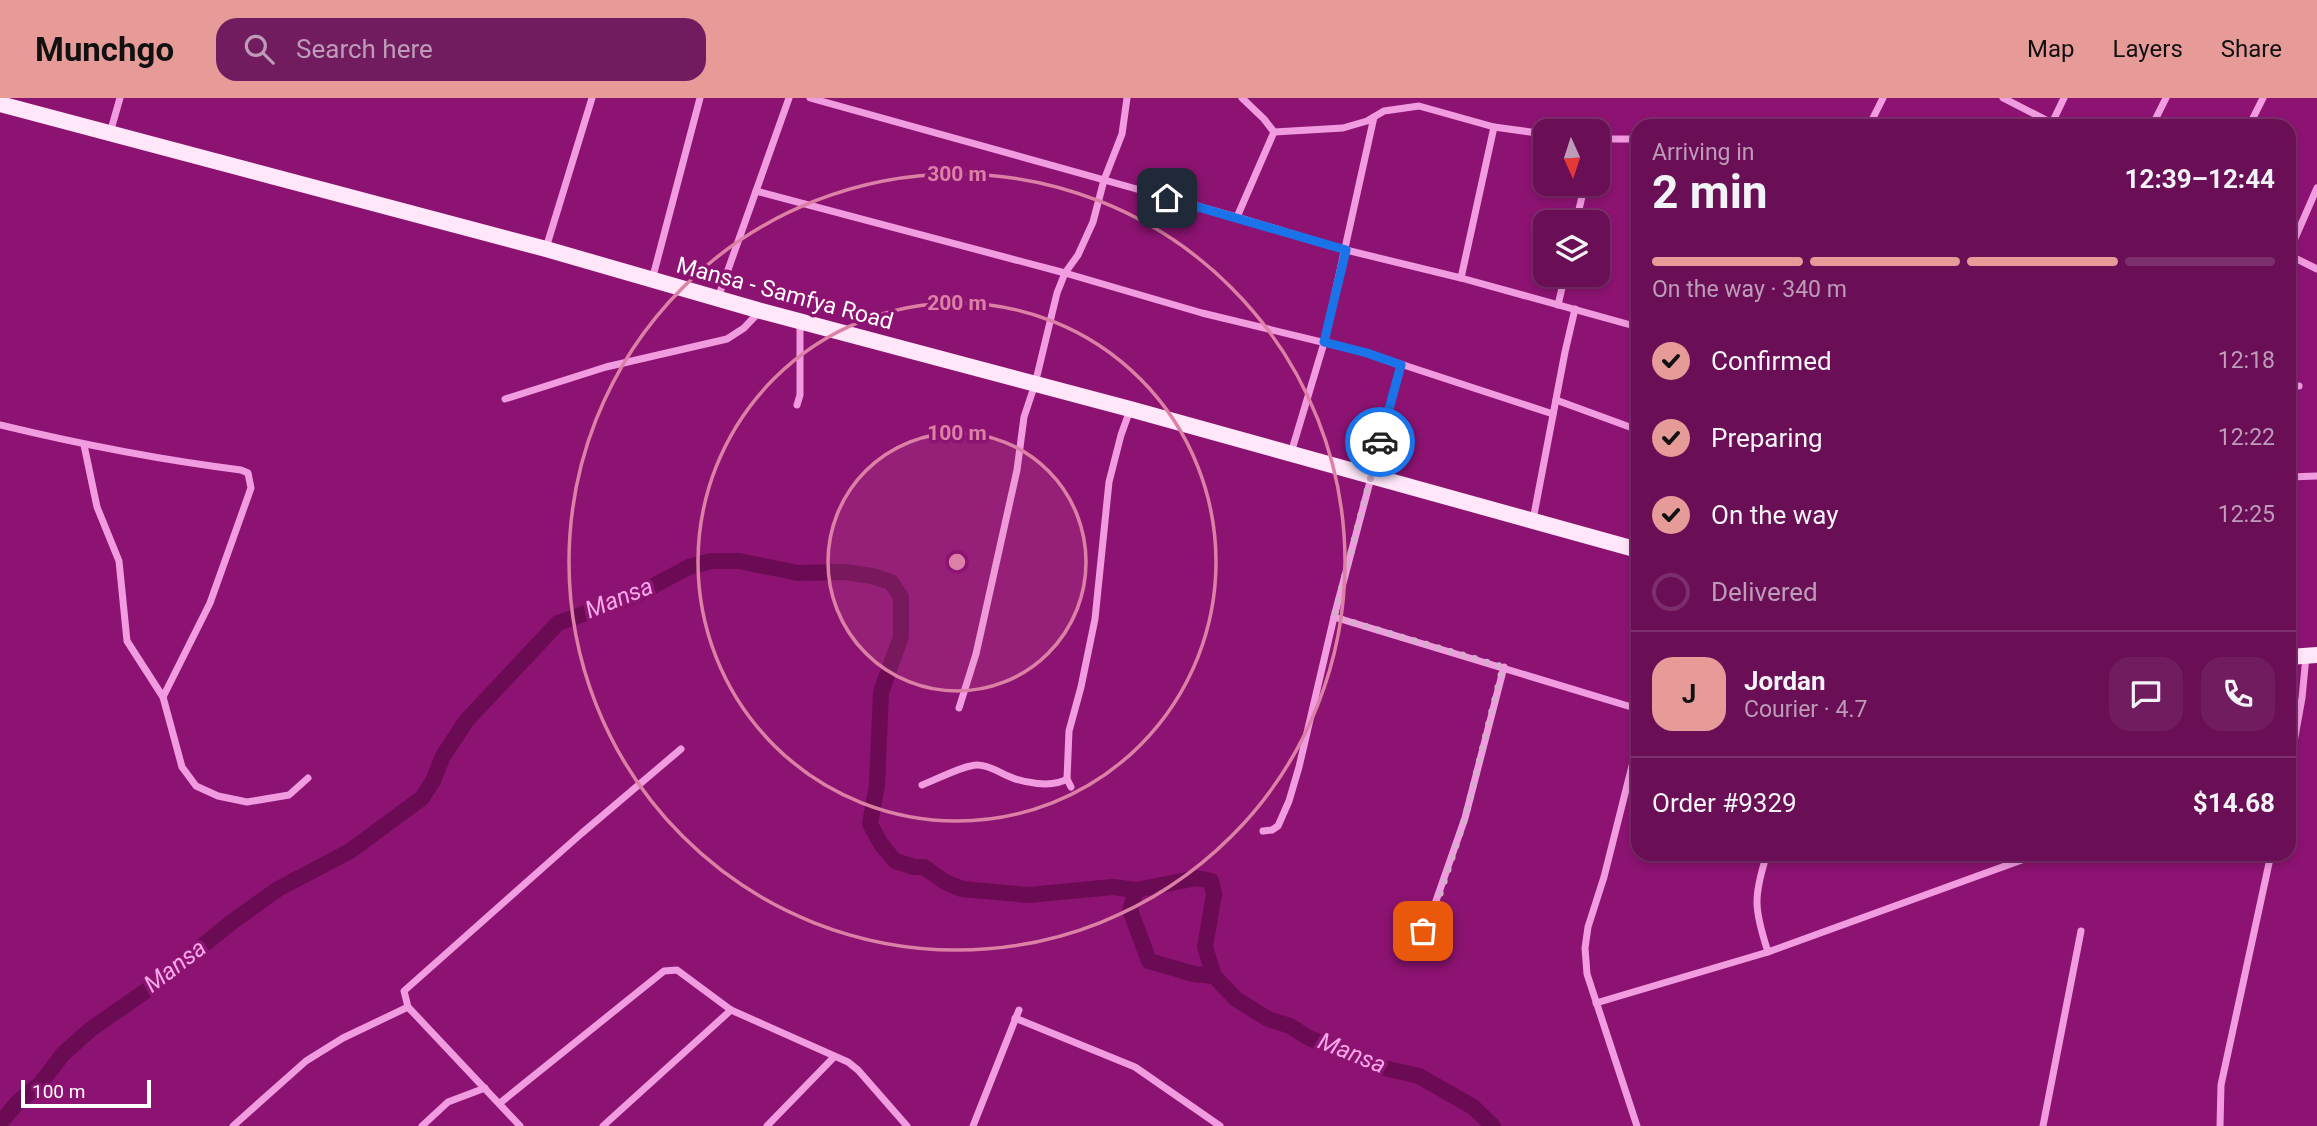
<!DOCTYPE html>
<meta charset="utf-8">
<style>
body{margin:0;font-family:Roboto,sans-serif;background:#721c60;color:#f1f3f6;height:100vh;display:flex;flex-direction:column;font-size:26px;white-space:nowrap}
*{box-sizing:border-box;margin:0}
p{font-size:23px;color:#be9cb9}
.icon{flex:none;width:38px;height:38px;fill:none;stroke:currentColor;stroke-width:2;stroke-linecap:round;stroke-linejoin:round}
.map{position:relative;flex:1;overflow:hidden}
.drawer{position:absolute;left:1631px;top:21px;width:665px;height:742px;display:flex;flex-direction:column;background:#6a0e56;border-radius:21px;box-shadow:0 4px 10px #0003,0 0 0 2px #7d2e6c}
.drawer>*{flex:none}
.needle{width:46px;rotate:177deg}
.buttons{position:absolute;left:1533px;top:21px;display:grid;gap:14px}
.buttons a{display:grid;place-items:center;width:77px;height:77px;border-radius:14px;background:#6a0e56;box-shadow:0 4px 10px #0003,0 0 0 2px #7d2e6c;font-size:35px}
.scale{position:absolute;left:21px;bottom:18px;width:130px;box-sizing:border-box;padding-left:7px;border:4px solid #fff;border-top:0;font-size:19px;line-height:24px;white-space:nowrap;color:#fff;-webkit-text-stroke:5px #8d1372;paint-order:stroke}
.pin{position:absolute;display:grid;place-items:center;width:60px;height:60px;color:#fff;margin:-30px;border-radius:14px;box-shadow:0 4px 10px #0006}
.courier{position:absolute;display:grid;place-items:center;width:70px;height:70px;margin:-35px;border:5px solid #1a73e8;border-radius:50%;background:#fff;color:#222;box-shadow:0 2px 9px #0007}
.overview em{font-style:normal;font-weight:700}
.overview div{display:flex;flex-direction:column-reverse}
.overview{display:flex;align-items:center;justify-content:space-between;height:119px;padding:0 21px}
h1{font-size:46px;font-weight:700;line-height:52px}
.bar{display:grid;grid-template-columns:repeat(4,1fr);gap:10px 7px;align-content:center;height:84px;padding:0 21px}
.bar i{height:9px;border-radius:5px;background:#7d2e6c}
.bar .active{background:#e69b98}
.bar p{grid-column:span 4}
.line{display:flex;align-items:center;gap:18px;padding:0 21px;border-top:2px solid #7d2e6c}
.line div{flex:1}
.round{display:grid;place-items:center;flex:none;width:74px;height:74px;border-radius:21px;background:#721c60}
ol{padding:0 21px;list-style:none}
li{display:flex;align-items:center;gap:21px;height:77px}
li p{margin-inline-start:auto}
li .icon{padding:7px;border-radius:50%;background:#e69b98;color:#111;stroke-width:4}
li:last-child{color:#be9cb9}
li i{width:38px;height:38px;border:4px solid #7d2e6c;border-radius:50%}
header{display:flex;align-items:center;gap:42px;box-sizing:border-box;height:98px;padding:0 35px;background:#e69b98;color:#111}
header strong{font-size:33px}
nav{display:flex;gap:38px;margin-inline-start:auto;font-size:24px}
.search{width:490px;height:63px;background:#721c60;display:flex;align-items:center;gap:18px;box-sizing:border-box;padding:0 24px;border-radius:21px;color:#be9cb9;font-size:26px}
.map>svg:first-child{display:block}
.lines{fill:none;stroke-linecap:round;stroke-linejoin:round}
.river{stroke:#6a0b54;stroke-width:16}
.minor{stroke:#f19ce0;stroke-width:7}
.primary{stroke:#ffe6f8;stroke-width:16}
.done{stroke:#d7acce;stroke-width:7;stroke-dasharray:0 12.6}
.route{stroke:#1a73e8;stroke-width:9}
.ring{fill:none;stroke:#dd80a5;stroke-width:3.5}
.labels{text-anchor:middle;stroke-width:7;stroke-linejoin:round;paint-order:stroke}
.street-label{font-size:23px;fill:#fff;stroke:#8d1372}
.water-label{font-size:24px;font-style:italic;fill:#f8a8e8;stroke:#8d1372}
.centre{fill:#dd80a5;stroke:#8d1372;stroke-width:3.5}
.ring-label{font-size:21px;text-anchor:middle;font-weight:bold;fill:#dd80a5;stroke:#8d1372;stroke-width:7;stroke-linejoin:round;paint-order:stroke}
</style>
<header>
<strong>Munchgo</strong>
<div class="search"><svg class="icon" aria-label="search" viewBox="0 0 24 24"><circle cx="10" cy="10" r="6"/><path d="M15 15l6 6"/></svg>Search here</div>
<nav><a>Map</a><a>Layers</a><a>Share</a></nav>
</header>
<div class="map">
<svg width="2317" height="1028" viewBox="0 0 2317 1028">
<rect width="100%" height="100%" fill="#8d1372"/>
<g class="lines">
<g class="river">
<polyline points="1136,792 1130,812 1149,863 1194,876 1214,878"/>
<polyline points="0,1025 18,1004 40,986 63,956 91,931 150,890 232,824 278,791 350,753 422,700 433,683 443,658 466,623 558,525 634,498 689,469 711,463 739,463 798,475 845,474 872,478 891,484 901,499 901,539 881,594 877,687 870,726 881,746 895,763 914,769 924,769 945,784 962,791 1028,797 1113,789 1136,792 1197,780 1211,783 1214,796 1205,849 1214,878 1236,901 1268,921 1290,928 1309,940 1384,970 1419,978 1473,1009 1493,1028"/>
</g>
<g class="minor">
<polyline points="810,0 1237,119 1346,152 1461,180 1638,229"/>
<polyline points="1242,0 1264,21 1274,34"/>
<polyline points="2003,0 2052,25"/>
<polyline points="2051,27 2064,0"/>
<polyline points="1869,28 1883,0"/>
<polyline points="2152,28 2166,0"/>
<polyline points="2249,28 2263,0"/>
<polyline points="1274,34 1343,30 1367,23 1384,13 1419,8 1494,29 1545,36"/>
<polyline points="110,35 120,0"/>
<polyline points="1598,41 1638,41"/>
<polyline points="756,93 1065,175 1202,215 1367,255 1553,316"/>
<polyline points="1237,119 1274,34"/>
<polyline points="1576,124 1585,86"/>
<polyline points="546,150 592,0"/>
<polyline points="2289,154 2317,90"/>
<polyline points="2289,157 2317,171"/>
<polyline points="1461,180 1494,29"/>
<polyline points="652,182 700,0"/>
<polyline points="718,200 789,0"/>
<polyline points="1558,207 1565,177"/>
<polyline points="2289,288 2299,288"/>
<polyline points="505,301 606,269 727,241 744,230 760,213"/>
<polyline points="1556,302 1638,332"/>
<polyline points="797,307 800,297 800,224"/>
<path d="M0,327C79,346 160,362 241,372L248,375L251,390L210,505L163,599"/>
<polyline points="84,347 97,409 119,463 127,543 163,599 182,669 196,688 218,698 247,704 289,697 308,680"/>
<polyline points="1291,355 1324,245 1374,19"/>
<polyline points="2289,379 2317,378"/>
<polyline points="1533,422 1565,254 1575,211"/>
<polyline points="1334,519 1638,611"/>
<polyline points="959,610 976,556 1017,372 1024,319 1035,286 1057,195 1065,175 1078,157 1093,124 1104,82 1122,36 1127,0"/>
<polyline points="2289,672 2302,600 2306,558"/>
<path d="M922,687C935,682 966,666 978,667C988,667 999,674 1008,678C1023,685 1052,690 1067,681"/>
<polyline points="1071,689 1067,681 1069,633 1081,589 1095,521 1109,384 1121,337 1130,312"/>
<polyline points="1263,733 1272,732 1278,728 1289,703 1299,669 1334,519 1401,267"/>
<path d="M1767,756C1753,799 1754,811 1768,854"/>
<polyline points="1413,843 1430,820 1465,720 1504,569"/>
<polyline points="1596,905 1768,854 2038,756"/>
<polyline points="1015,920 1135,969 1220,1028"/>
<polyline points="500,1005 664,873 677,872 731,912 848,964 858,972 907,1028"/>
<polyline points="233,1028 306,963 343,940 408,909"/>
<polyline points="422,1028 448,1004 485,990"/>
<polyline points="520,1028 408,909 404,893 582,735 681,651"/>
<polyline points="603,1028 731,912"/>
<polyline points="767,1028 834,959"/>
<polyline points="973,1028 1019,912"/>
<polyline points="1637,1028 1587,876 1585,850 1588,829 1604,779 1638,644"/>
<polyline points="2043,1028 2081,833"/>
<polyline points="2220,1028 2221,987 2271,756"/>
</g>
<g class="primary">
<polyline points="0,6 546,151 761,213 1130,311 1638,452"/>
<polyline points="2289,559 2317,557"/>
</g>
</g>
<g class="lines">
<polyline class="done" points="1380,344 1334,519 1503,569 1465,720 1439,799 1423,833"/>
<polyline class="route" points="1167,100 1346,152 1324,244 1367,255 1401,267 1380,344"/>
</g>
<circle cx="957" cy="464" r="129" fill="#dd80a5" fill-opacity=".12"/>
<g class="ring">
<circle cx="957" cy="464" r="129"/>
<circle cx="957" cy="464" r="259"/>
<circle cx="957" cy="464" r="388"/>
</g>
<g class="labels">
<g class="street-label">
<text transform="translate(785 195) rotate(15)" y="8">Mansa - Samfya Road</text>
</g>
<g class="water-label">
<text transform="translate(619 500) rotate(-22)" y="8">Mansa</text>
<text transform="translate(175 868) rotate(-37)" y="8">Mansa</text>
<text transform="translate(1352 955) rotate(22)" y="8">Mansa</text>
</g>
</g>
<circle cx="957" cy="464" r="10" class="centre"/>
<g class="ring-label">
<text x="957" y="83">300 m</text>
<text x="957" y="212">200 m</text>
<text x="957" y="342">100 m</text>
</g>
</svg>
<div class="buttons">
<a><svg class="needle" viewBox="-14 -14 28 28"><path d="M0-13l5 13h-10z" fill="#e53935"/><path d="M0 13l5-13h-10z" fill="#be9cb9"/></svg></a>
<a><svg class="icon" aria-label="layers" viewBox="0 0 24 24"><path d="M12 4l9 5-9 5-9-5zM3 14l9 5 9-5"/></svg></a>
</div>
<div class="scale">100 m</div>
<div class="pin" style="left:1423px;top:833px;background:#ea580c"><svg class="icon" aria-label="bag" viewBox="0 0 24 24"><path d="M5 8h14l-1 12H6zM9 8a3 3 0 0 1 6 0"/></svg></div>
<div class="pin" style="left:1167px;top:100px;background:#1f2937"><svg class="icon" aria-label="home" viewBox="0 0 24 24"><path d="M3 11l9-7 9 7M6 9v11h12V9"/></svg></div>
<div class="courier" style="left:1380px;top:344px"><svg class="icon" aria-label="car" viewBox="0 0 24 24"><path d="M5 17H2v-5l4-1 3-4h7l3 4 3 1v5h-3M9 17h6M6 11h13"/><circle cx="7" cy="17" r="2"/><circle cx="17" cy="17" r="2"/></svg></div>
<section class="drawer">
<div class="overview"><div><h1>2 min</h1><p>Arriving in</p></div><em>12:39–12:44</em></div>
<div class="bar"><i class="active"></i><i class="active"></i><i class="active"></i><i></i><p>On the way · 340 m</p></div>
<ol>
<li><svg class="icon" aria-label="check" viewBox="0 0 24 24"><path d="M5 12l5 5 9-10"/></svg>Confirmed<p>12:18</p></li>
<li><svg class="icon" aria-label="check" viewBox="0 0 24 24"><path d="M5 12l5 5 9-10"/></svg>Preparing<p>12:22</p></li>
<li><svg class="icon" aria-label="check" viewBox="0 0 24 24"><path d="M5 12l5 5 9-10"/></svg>On the way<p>12:25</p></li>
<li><i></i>Delivered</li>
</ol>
<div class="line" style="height:126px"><b class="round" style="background:#e69b98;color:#111">J</b><div><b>Jordan</b><p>Courier · 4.7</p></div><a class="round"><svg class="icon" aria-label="chat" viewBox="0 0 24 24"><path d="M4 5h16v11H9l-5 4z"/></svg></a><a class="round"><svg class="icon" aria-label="phone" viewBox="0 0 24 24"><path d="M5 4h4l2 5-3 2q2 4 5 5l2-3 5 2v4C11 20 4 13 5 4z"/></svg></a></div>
<div class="line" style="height:91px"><div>Order #9329</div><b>$14.68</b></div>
</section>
</div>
